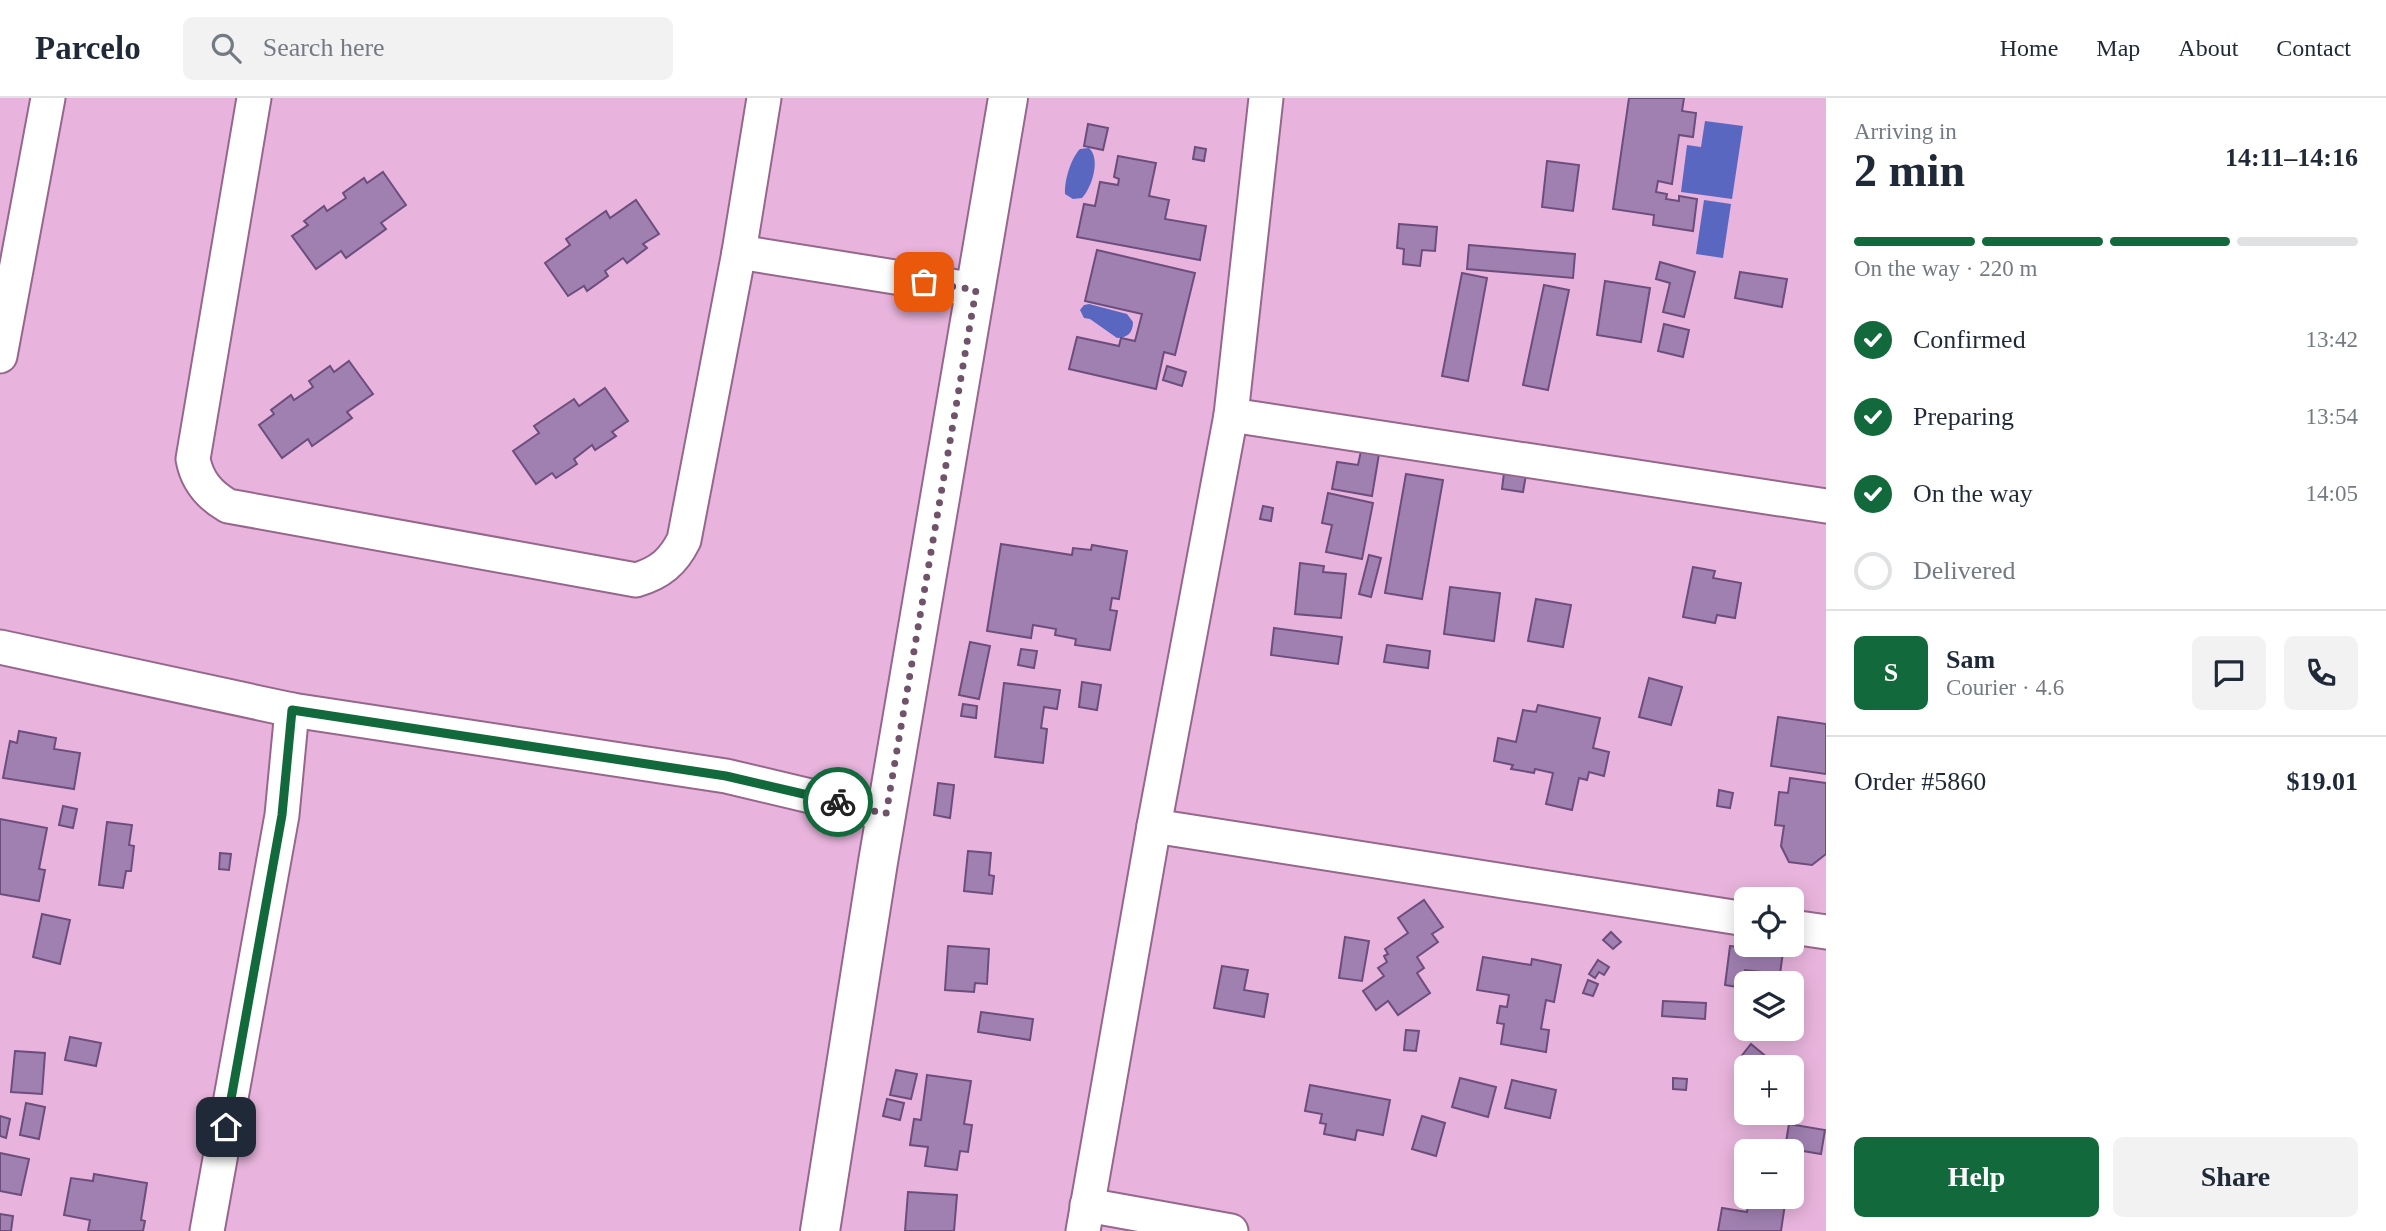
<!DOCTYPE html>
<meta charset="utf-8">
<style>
body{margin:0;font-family:Georgia,serif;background:#f2f2f3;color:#1f2937;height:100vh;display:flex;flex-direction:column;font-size:26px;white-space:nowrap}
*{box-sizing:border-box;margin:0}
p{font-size:23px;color:#747a83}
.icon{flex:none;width:38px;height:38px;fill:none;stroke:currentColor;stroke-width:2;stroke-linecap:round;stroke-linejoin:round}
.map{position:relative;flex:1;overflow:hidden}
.panel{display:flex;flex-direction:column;background:#fff;width:560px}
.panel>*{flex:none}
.tools{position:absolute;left:1734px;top:789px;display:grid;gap:14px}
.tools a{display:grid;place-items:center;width:70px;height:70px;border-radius:10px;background:#fff;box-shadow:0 4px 18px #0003;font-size:35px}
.pin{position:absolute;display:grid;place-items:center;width:60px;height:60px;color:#fff;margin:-30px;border-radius:14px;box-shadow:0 4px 10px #0006}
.courier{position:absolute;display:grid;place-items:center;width:70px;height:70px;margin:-35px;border:5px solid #12693b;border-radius:50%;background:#fff;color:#222;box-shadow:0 2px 9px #0007}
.headline em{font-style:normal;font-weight:800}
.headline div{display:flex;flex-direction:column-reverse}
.headline{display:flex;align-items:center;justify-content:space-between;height:119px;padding:0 28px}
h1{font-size:46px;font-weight:800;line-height:52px}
.bar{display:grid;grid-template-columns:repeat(4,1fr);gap:10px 7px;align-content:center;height:84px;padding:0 28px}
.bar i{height:9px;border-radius:5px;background:#e0e1e3}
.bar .current{background:#12693b}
.bar p{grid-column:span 4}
.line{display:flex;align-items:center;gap:18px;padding:0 28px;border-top:2px solid #e0e1e3}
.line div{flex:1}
.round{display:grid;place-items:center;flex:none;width:74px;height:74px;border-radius:10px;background:#f2f2f3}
ol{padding:0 28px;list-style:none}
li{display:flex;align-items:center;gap:21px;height:77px}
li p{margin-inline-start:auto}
li .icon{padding:7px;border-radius:50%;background:#12693b;color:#fff;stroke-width:4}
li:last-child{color:#747a83}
li i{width:38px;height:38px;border:4px solid #e0e1e3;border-radius:50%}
.button{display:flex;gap:14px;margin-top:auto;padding:14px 28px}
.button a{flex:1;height:80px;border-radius:10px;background:#12693b;color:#fff;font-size:28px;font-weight:800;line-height:80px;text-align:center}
.button a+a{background:#f2f2f3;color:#1f2937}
header{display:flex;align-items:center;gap:42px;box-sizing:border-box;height:98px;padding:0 35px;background:#fff;border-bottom:2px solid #e0e1e3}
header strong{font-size:33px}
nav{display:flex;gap:38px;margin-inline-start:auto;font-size:24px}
.search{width:490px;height:63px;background:#f2f2f3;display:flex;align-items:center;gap:18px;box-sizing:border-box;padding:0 24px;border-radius:10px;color:#747a83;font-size:26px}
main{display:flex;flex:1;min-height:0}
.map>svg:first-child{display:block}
.water{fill:#5967c1}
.building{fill:#a080b1;stroke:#6c4d7b;stroke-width:2}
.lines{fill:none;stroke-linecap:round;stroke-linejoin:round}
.minor-casing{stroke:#96678c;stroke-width:37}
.tertiary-casing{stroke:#96678c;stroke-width:42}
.minor{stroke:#fff;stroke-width:33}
.tertiary{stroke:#fff;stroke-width:38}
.done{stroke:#71526b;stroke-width:7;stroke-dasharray:0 12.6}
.route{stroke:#12693b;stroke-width:9}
</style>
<header>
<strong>Parcelo</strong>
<div class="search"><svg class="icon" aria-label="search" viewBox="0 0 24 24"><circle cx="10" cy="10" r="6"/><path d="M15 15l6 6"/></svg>Search here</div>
<nav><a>Home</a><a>Map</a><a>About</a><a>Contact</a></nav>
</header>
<main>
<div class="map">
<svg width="1826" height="1133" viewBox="0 0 1826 1133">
<rect width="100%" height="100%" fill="#e8b4dd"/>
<g class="water">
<polygon points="1705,23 1743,28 1732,101 1681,94 1687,47 1701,49"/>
<path d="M1089,50C1101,61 1092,89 1082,100L1073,101L1065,96C1064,83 1071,60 1080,51Z"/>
<polygon points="1704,102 1731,106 1723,160 1696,156"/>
<path d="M1089,206L1127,216L1133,224C1133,235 1127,240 1117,240L1090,221L1084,220L1080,212L1084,207Z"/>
</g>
<g class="building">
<polygon points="1629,0 1684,0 1682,13 1696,15 1693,39 1679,37 1672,86 1658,83 1656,94 1667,96 1666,101 1679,103 1679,98 1697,101 1693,133 1653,127 1654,117 1613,111"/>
<polygon points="1088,26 1108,30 1103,52 1084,48"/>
<polygon points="1195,49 1206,51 1204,63 1193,61"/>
<polygon points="1118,58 1156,65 1149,98 1169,102 1165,121 1206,128 1200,162 1077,139 1084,106 1095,108 1100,84 1118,87 1119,81 1114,79"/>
<polygon points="1547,63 1579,67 1573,113 1542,109"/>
<polygon points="383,74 406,107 381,125 386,131 346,160 341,153 316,171 292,138 308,127 304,123 324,108 327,113 346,100 343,95 364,80 367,85"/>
<polygon points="636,102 659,136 643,146 647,150 627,165 623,160 605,173 608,178 587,193 584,188 568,198 545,165 570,147 566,141 606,113 610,120"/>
<polygon points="1399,126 1437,129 1435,153 1422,152 1420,168 1403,166 1404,151 1397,150"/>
<polygon points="1469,147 1575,156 1573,180 1467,171"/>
<polygon points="1097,152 1195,175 1175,257 1164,254 1156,291 1069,271 1077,239 1119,248 1121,240 1135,243 1142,216 1085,203"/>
<polygon points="1660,164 1695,174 1684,219 1663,214 1670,185 1656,181"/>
<polygon points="1740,174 1787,181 1782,209 1735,200"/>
<polygon points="1462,175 1487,180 1468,283 1442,278"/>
<polygon points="1605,183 1650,190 1641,244 1597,237"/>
<polygon points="1544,187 1569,192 1548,292 1523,287"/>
<polygon points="1664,226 1689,232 1683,259 1658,253"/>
<polygon points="349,263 373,296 347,314 352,320 312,348 308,341 282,360 259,327 274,316 271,312 291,297 294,302 313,289 309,283 330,268 334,274"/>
<polygon points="1167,268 1186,274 1182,288 1163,282"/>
<polygon points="605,290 628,323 612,334 616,338 595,352 592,347 574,361 577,366 556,380 552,375 536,386 513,353 539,335 534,328 574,301 579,308"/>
<polygon points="1361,353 1379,356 1372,398 1332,391 1337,364 1358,367"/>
<polygon points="1504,375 1526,377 1523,394 1502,391"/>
<polygon points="1406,376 1443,382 1422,501 1385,495"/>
<polygon points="1328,395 1373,405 1362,461 1326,454 1332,427 1322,425"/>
<polygon points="1263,408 1273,410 1271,423 1260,421"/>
<polygon points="1001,446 1072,457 1073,450 1091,452 1092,447 1127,453 1119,501 1112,500 1110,512 1117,513 1110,552 1075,547 1076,541 1055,537 1056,531 1033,527 1031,540 987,533"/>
<polygon points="1369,457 1381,460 1371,499 1359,496"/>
<polygon points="1300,465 1324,468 1323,474 1346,476 1341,520 1295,516"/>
<polygon points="1693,469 1715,473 1713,480 1741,485 1735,520 1717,517 1715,525 1683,519"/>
<polygon points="1450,489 1500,495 1494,543 1444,536"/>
<polygon points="1536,501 1571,507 1563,549 1528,543"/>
<polygon points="1274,530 1342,539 1338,566 1271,557"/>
<polygon points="970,544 990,548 979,601 959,597"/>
<polygon points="1387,547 1430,553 1428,570 1384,564"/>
<polygon points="1021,551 1037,553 1034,570 1018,567"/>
<polygon points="1649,580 1682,589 1671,627 1639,619"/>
<polygon points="1082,584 1101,587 1097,612 1079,609"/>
<polygon points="1004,585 1060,592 1057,611 1044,609 1041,630 1047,631 1043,665 995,659"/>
<polygon points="963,606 977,608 976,620 961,618"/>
<polygon points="1538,607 1600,620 1593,650 1609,654 1604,678 1589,674 1587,682 1579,680 1572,712 1546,706 1553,675 1535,671 1534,675 1511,671 1513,667 1494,663 1498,640 1516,644 1523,612 1536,614"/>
<polygon points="1778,619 1826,626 1826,676 1771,668"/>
<polygon points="19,633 56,640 54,651 80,655 74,691 3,680 10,643 17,645"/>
<polygon points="1790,680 1826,685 1826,756 1812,767 1789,764 1781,748 1784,728 1775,727 1779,694 1788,695"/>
<polygon points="938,685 954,687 950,720 934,717"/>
<polygon points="1719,692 1733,695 1730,710 1717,708"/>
<polygon points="63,708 77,711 73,730 59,727"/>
<polygon points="0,721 47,730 39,771 45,772 39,803 0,796"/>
<polygon points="107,724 132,727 129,747 134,748 131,773 126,773 123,790 99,787"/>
<polygon points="968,753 991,755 989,777 994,778 992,796 964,793"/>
<polygon points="220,755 231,756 229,772 219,771"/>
<polygon points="1424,802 1443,829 1432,836 1438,844 1417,859 1424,870 1417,875 1430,895 1398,917 1388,903 1376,912 1363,893 1384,878 1378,870 1387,864 1384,858 1388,856 1385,851 1408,835 1398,820"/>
<polygon points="42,816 70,822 60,866 33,859"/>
<polygon points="1611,834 1621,844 1613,851 1603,842"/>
<polygon points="1345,839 1369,843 1362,883 1339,880"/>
<polygon points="948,848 989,851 987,886 975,885 974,894 945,892"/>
<polygon points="1730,848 1783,854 1780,876 1745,872 1743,890 1725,887"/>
<polygon points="1483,859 1531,867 1532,861 1561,867 1554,904 1546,902 1541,931 1549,932 1546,954 1501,946 1504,926 1497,925 1500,908 1507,909 1509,897 1477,892"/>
<polygon points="1598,862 1609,869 1604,877 1599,874 1595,880 1589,876"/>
<polygon points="1222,868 1248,872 1244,892 1268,896 1264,919 1214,910"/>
<polygon points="1588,882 1598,886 1593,898 1583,895"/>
<polygon points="1663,903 1706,905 1705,921 1662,918"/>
<polygon points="981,914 1033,921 1030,942 978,934"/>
<polygon points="1406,932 1419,933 1416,953 1404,952"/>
<polygon points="70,939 101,945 96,968 65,962"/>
<polygon points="1751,946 1780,970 1746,970 1746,973 1736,965"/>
<polygon points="15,953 45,955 42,996 11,994"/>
<polygon points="896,972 917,976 911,1001 890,997"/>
<polygon points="927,977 971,983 964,1026 972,1027 968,1054 960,1053 957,1072 925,1068 928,1049 910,1047 914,1021 921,1022"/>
<polygon points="1460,980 1496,989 1488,1019 1452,1009"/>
<polygon points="1673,980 1687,981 1686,992 1673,991"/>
<polygon points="1512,982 1556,992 1550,1020 1505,1010"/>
<polygon points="1310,987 1390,1002 1383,1037 1357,1032 1355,1042 1324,1036 1326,1026 1320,1025 1322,1016 1305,1013"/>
<polygon points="887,1001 904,1005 900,1022 883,1018"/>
<polygon points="26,1005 45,1009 39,1041 20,1037"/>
<polygon points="0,1018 10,1021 6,1040 0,1038"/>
<polygon points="1422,1018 1445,1025 1436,1058 1412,1051"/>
<polygon points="1789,1026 1825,1032 1821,1056 1785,1050"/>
<polygon points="0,1055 29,1061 21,1097 0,1093"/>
<polygon points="94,1076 147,1085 141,1122 145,1123 143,1133 88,1133 90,1122 64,1117 71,1080 93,1083"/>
<polygon points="908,1094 957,1097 954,1133 905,1133"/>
<polygon points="1749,1099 1786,1099 1781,1133 1718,1133 1722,1110 1747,1114"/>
<polygon points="0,1116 13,1118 11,1133 0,1133"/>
</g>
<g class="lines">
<defs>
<g id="minor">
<path d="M254,0L193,361C197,383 209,397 228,408L636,482C660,475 673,464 684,442L739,154L764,0"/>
<polyline points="739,154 976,192"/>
<polyline points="0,258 48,0"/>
<polyline points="1231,317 1826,408"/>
<polyline points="0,549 292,612 726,678 886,716"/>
<polyline points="1154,728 1746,821"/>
<polyline points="1792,829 1826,834"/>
<polyline points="1087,1107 1231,1133"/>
<polyline points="207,1133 282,717 292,612"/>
<polyline points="1083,1133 1154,728 1231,317 1266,0"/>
</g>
<polyline id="tertiary" points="820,1133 878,764 1008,0"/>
</defs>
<use href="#minor" class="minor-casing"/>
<use href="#tertiary" class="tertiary-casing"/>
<use href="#minor" class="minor"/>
<use href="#tertiary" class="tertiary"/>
</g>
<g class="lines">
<polyline class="done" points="838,704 886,716 976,192 924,184"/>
<polyline class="route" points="226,1029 282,717 292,612 726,678 838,704"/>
</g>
</svg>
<div class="tools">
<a><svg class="icon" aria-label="locate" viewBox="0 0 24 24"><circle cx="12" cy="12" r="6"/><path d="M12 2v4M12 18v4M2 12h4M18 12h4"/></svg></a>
<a><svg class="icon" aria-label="layers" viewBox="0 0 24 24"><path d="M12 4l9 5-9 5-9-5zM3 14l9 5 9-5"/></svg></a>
<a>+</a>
<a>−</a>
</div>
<div class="pin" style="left:924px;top:184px;background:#ea580c"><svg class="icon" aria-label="bag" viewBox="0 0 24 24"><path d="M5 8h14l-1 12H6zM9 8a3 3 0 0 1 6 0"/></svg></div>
<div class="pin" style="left:226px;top:1029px;background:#1f2937"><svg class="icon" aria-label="home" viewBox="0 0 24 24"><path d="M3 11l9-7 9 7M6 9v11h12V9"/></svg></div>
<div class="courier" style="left:838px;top:704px"><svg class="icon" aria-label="bike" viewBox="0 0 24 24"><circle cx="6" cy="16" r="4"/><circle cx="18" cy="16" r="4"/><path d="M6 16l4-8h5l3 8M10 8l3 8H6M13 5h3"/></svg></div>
</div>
<section class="panel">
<div class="headline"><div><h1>2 min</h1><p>Arriving in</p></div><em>14:11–14:16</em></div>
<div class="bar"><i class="current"></i><i class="current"></i><i class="current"></i><i></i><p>On the way · 220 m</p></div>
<ol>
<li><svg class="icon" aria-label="check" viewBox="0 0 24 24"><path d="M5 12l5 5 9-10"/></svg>Confirmed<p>13:42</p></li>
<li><svg class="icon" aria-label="check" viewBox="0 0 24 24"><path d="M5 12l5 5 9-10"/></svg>Preparing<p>13:54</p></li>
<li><svg class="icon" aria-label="check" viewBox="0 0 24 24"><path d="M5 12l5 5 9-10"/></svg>On the way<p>14:05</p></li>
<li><i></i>Delivered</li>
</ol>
<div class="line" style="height:126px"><b class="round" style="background:#12693b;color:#fff">S</b><div><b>Sam</b><p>Courier · 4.6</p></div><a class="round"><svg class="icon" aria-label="chat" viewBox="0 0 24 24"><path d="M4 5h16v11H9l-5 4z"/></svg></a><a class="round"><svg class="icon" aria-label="phone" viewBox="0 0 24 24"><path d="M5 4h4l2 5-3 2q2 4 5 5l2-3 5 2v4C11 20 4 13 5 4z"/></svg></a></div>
<div class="line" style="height:91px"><div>Order #5860</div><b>$19.01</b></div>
<div class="button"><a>Help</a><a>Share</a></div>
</section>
</main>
